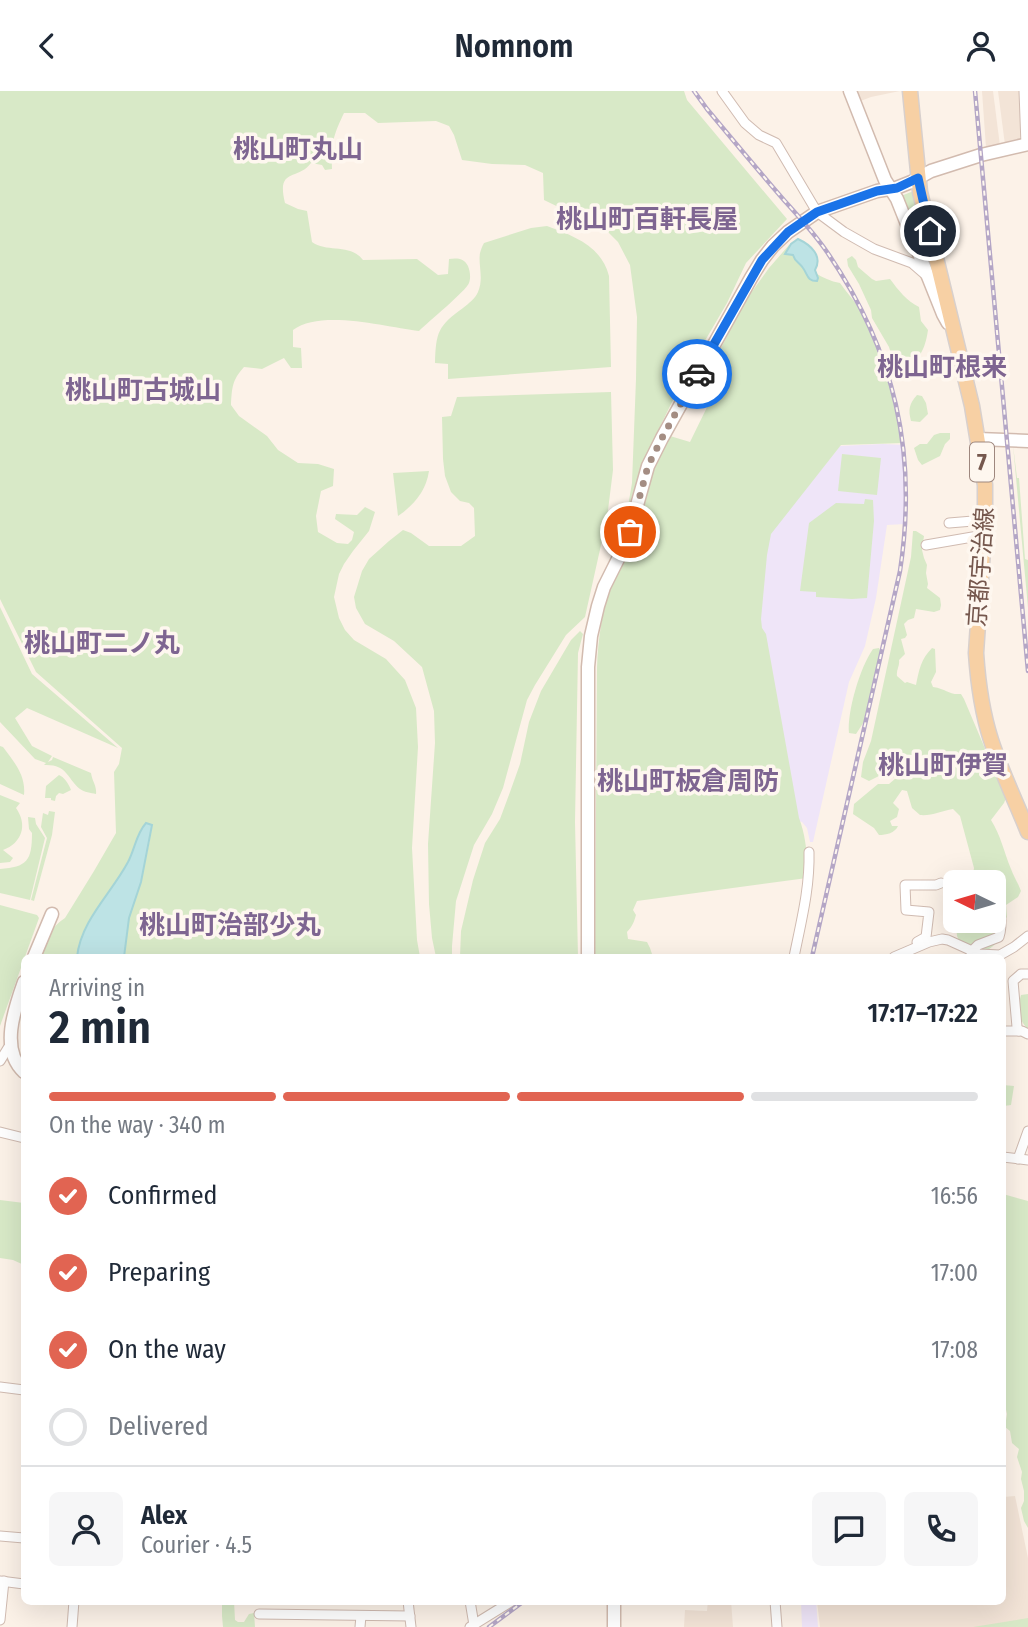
<!DOCTYPE html>
<meta charset="utf-8">
<style>
body{margin:0;font-family:"Fira Sans Condensed","Noto Sans JP",sans-serif;background:#f6f6f7;color:#1f2937;height:100vh;display:flex;flex-direction:column;font-size:26px;white-space:nowrap}
*{box-sizing:border-box;margin:0}
p{font-size:23px;color:#747a83}
.icon{flex:none;width:38px;height:38px;fill:none;stroke:currentColor;stroke-width:2;stroke-linecap:round;stroke-linejoin:round}
.map{position:relative;flex:1;overflow:hidden}
.panel{position:absolute;left:21px;top:863px;width:985px;height:651px;display:flex;flex-direction:column;background:#fff;border-radius:10px;box-shadow:0 7px 28px #0002}
.panel>*{flex:none}
.needle{width:46px;rotate:275deg}
.buttons{position:absolute;left:943px;top:779px;display:grid;gap:14px}
.buttons a{display:grid;place-items:center;width:63px;height:63px;border-radius:10px;background:#fff;box-shadow:0 7px 28px #0002;font-size:35px}
.pin{position:absolute;display:grid;place-items:center;width:60px;height:60px;color:#fff;margin:-30px;border:4px solid #fff;border-radius:50%;box-shadow:0 2px 7px #0007}
.courier{position:absolute;display:grid;place-items:center;width:70px;height:70px;margin:-35px;border:5px solid #1a73e8;border-radius:50%;background:#fff;color:#222;box-shadow:0 2px 9px #0007}
.summary em{font-style:normal;font-weight:600}
.summary div{display:flex;flex-direction:column-reverse}
.summary{display:flex;align-items:center;justify-content:space-between;height:119px;padding:0 28px}
h1{font-size:46px;font-weight:600;line-height:52px}
.bar{display:grid;grid-template-columns:repeat(4,1fr);gap:10px 7px;align-content:center;height:84px;padding:0 28px}
.bar i{height:9px;border-radius:5px;background:#e0e1e3}
.bar .selected{background:#e16452}
.bar p{grid-column:span 4}
.line{display:flex;align-items:center;gap:18px;padding:0 28px;border-top:2px solid #e0e1e3}
.line div{flex:1}
.round{display:grid;place-items:center;flex:none;width:74px;height:74px;border-radius:10px;background:#f6f6f7}
ol{padding:0 28px;list-style:none}
li{display:flex;align-items:center;gap:21px;height:77px}
li p{margin-inline-start:auto}
li .icon{padding:7px;border-radius:50%;background:#e16452;color:#fff;stroke-width:4}
li:last-child{color:#747a83}
li i{width:38px;height:38px;border:4px solid #e0e1e3;border-radius:50%}
header{display:flex;justify-content:space-between;align-items:center;height:91px;padding:0 28px;background:#fff;font-size:32px;font-weight:600}
.map>svg:first-child{display:block}
.residential{fill:#f3e4d7}
.education{fill:#efe5f8}
.green{fill:#d8e9c7}
.water{fill:#bde3e5;stroke:#a4d4d7;stroke-width:2}
.lines{fill:none;stroke-linecap:round;stroke-linejoin:round}
.street-casing{stroke:#d0bbb1;stroke-width:11}
.secondary-casing{stroke:#d2bbaf;stroke-width:15}
.primary-casing{stroke:#d8d0cd;stroke-width:17}
.street{stroke:#fff;stroke-width:9}
.secondary{stroke:#fff;stroke-width:12}
.primary{stroke:#f7d0a4;stroke-width:14}
.rail-casing{stroke:#b4a6c6;stroke-width:4.5}
.rail{stroke:#fef7ef;stroke-width:2;stroke-dasharray:5;stroke-linecap:butt}
.done{stroke:#a48d83;stroke-width:7;stroke-dasharray:0 12.6}
.route{stroke:#1a73e8;stroke-width:9}
.labels{text-anchor:middle;stroke-width:7;stroke-linejoin:round;paint-order:stroke}
.shield{fill:#fef7ef;stroke:#9e877e;stroke-width:2}
.shield-label{font-size:23px;font-weight:bold;fill:#75574d}
.street-label{font-size:24px;fill:#75574d;stroke:#fef7ef}
.neighbourhood-label{font-size:26px;font-weight:bold;fill:#7e6591;stroke:#fef7ef}
</style>
<header><svg class="icon" aria-label="back" viewBox="0 0 24 24"><path d="M15 5l-7 7 7 7"/></svg>Nomnom<svg class="icon" aria-label="person" viewBox="0 0 24 24"><circle cx="12" cy="8" r="4"/><path d="M4 21q1-7 8-7t8 7"/></svg></header>
<div class="map">
<svg width="1028" height="1536" viewBox="0 0 1028 1536">
<rect width="100%" height="100%" fill="#fcf2e8"/>
<g class="residential">
<polygon points="853,0 900,0 871,6 858,11"/>
<polygon points="982,0 993,0 1000,55 986,57"/>
<polygon points="998,0 1021,0 1022,44 1019,48 1015,52 1005,54"/>
<polygon points="1015,1405 1028,1467 1028,1532 989,1536 820,1536 817,1510 1003,1510 1003,1406"/>
<polygon points="708,1510 731,1510 733,1536 684,1536 685,1519 707,1520"/>
</g>
<g class="education">
<polygon points="883,353 905,354 906,405 905,433 887,434 876,507 865,555 849,591 813,751 810,751 807,737 802,731 799,730 761,538 760,529 766,465 769,444 840,355"/>
<polygon points="816,1510 818,1536 802,1536 801,1511"/>
</g>
<g class="green">
<path d="M0,0H684L687,9L787,128L746,172L727,212L685,284L643,371L627,421L632,392L636,288L637,226L630,174L618,151L606,139L544,109L543,82L525,74L492,73L462,69L454,44L449,35L436,30L378,32L365,22H344C333,45 331,53 332,78L325,79L322,74L311,72C298,90 276,76 285,112L298,118L307,120L312,151C327,162 350,152 363,169L417,168L438,184L448,183L449,168C457,167 464,167 468,175C470,180 471,187 469,192C466,200 428,231 419,240C386,236 321,218 293,239V256L301,257L302,277H291L284,267L262,278L244,276C232,289 232,297 231,314L239,325L267,345L278,359L298,372L318,373L334,378L333,395L321,400L316,425L318,441L337,452L348,453L352,449L354,441L335,428L336,423L357,424L365,416L375,421L369,440L353,460L344,473L339,483L334,506L339,527L345,539L354,549L386,568L405,589L416,617L418,656L412,757L417,849L420,866H124L129,827L141,791L150,748L139,743C133,759 127,774 118,789C102,814 81,836 77,866H39C45,852 51,835 65,827L94,780L116,742L114,681L119,673L122,657L36,581L0,508Z"/>
<polygon points="911,101 914,102 927,162 926,165 901,105"/>
<path d="M547,135C573,145 601,154 609,185L611,276L448,288V273L435,272C436,241 438,235 463,217C469,212 475,208 478,201C484,187 478,174 480,162C481,159 482,155 484,152L531,137Z"/>
<path d="M789,154C801,173 818,188 840,192C847,202 856,212 863,222C888,261 896,308 903,352L841,354L771,443L767,464L761,528L762,537L766,543L799,727C806,745 808,767 807,787L637,810L633,819L636,824C634,831 632,836 627,841L628,848L647,851L650,857L653,866H597L595,863L597,577C598,547 602,519 613,491C620,475 632,460 638,443C647,412 647,370 670,345L690,351L711,308L700,298L745,210L769,177Z"/>
<path d="M852,165L856,169L858,176L872,188L876,190L890,188C898,199 907,210 919,216L921,230L928,239C925,260 919,268 904,281H899L895,276L889,256L872,227L871,219L859,193L848,175L847,168Z"/>
<polygon points="611,301 613,379 607,427 585,526 566,544 535,594 527,609 503,697 492,723 474,754 456,810 452,855 452,866 436,866 432,847 429,813 428,753 435,652 434,620 422,576 394,550 365,533 356,517 354,506 362,480 369,468 389,450 403,439 411,442 429,455 461,455 475,445 474,417 469,412 460,410 451,401 445,385 443,368 442,326 451,325 457,306"/>
<path d="M917,304L922,305L926,312L928,323L920,331L911,330C908,319 909,313 917,304Z"/>
<polygon points="940,342 950,342 950,348 945,353 940,365 922,374 918,369 914,357 920,353 927,353 934,344"/>
<polygon points="1013,354 1017,387 1019,387 1025,468 1028,469 1028,517"/>
<polygon points="842,363 881,367 877,404 838,400"/>
<path d="M429,380C426,400 414,414 398,425L393,382Z"/>
<polygon points="865,408 873,409 874,430 867,507 852,508 816,506 816,501 800,500 809,432 836,412 864,413"/>
<path d="M913,440H916L924,445L922,459L924,467L927,474L926,482L928,493L927,497L940,507L941,514L940,519L934,521L916,518L914,527L908,529L904,533L907,544L905,547L901,548L905,563L899,569C900,575 896,579 897,585L905,592L907,591L916,594C919,579 921,568 932,557L935,558L936,581L931,591L933,596C947,598 948,604 961,603L964,608L1006,707L1004,712L991,729C1001,745 1004,761 1011,778C1014,786 1018,792 1021,800L1018,806L1006,814L1007,826C1001,833 1004,835 1002,843C1000,850 991,857 985,861L960,852L957,845L956,833L960,830H994V791H957L962,786L973,783L974,777L960,725L953,718C941,720 932,725 920,724L912,717L907,700L902,699L893,712L899,718L897,726L890,730L892,735H898C895,742 886,744 879,744L874,737L853,723L854,713L878,693H889L896,687L883,683L869,690L861,686L863,671L871,650L911,466Z"/>
<path d="M0,516L32,583L118,657L27,617L15,627L32,655L52,665L48,671L52,669L53,666L91,682C92,690 97,695 96,703C91,702 84,701 80,698C66,686 67,673 44,674L46,672L35,668L0,631Z"/>
<polygon points="580,540 583,543 578,562 575,731 578,866 460,866 461,840 473,789 485,752 500,728 510,701 520,673 529,631 541,600 571,549"/>
<path d="M879,557L881,562L880,572L875,588L869,623L856,643L849,642C847,621 860,576 873,558Z"/>
<path d="M0,655L3,656C14,671 26,684 24,704L0,693Z"/>
<path d="M59,684C64,686 69,693 71,699L63,703L59,702L56,705L55,710L51,709V707H45L46,695Z"/>
<path d="M0,704L20,712L16,717C28,734 22,752 3,759L13,767L10,771L0,772Z"/>
<polygon points="49,720 55,721 52,744 34,810 31,809 47,747 41,736 43,722 48,724"/>
<path d="M28,726L35,727L36,733L45,747L30,809L0,802V778C27,776 32,770 32,742L29,738Z"/>
<polygon points="0,814 37,824 39,827 0,935"/>
<path d="M1028,903V938C1018,929 1017,917 1021,904Z"/>
<polygon points="1003,994 1014,995 1011,1014 1004,1015 1003,1024"/>
<polygon points="1003,1103 1028,1110 1028,1437 1024,1430 1021,1417 1024,1410 1024,1400 1021,1388 1022,1381 1017,1366 1019,1358 1012,1352 1010,1340 1005,1336 1007,1323 1003,1306"/>
<polygon points="0,1109 24,1112 24,1174 13,1169 0,1167"/>
<polygon points="222,1510 234,1510 235,1529 238,1531 244,1531 249,1523 254,1522 255,1536 223,1536 222,1525"/>
<polygon points="1028,1527 1028,1536 973,1536"/>
</g>
<g class="water">
<path d="M798,148C811,154 823,165 815,179L818,187L817,190C807,190 808,184 803,177C799,171 795,171 793,164L785,163L791,153Z"/>
<path d="M146,732L152,734L141,791L129,827L124,866H77C81,829 111,803 128,771C135,758 136,743 146,732Z"/>
</g>
<g class="lines">
<defs>
<g id="street">
<polyline points="722,0 745,32 759,44 776,52 817,121 844,141 874,158 912,172 927,185"/>
<polyline points="1024,0 1026,54"/>
<polyline points="949,432 985,429"/>
<polyline points="926,454 984,444"/>
<polyline points="954,798 956,798"/>
<polyline points="917,851 926,846 929,821 906,819 905,794 936,794 941,792"/>
<path d="M971,861L978,854L999,846C1003,833 1001,816 994,804"/>
<path d="M794,866C801,831 810,797 809,761"/>
<polyline points="894,866 929,851 942,848 948,849 979,863 1000,864 1014,856 1028,845"/>
<polyline points="1003,940 1022,940 1028,943"/>
<polyline points="1019,940 1017,936 1013,890 1021,883 1028,883"/>
<polyline points="0,970 8,957"/>
<polyline points="0,1041 24,1047"/>
<polyline points="1003,1066 1028,1069"/>
<polyline points="1018,1068 1028,1040"/>
<polyline points="0,1296 24,1299"/>
<polyline points="0,1445 24,1447"/>
<polyline points="0,1490 24,1493"/>
<polyline points="408,1510 411,1536"/>
<polyline points="470,1510 474,1534"/>
<polyline points="775,1510 777,1536"/>
<polyline points="259,1523 410,1525"/>
<polyline points="0,1529 4,1490"/>
<polyline points="72,1536 74,1510"/>
<polyline points="360,1536 361,1525"/>
<polyline points="470,1536 512,1510"/>
</g>
<g id="secondary">
<polyline points="850,0 885,89 897,108 943,223 948,232"/>
<polyline points="978,348 1028,350"/>
<polyline points="34,866 52,823"/>
<polyline points="588,866 588,576 591,545 598,515 604,496 627,450 648,375 662,347 751,187 762,169 773,155 788,141 817,121 877,100 896,97 911,91 931,80 981,64 1028,53"/>
<path d="M24,891C14,919 0,959 24,981"/>
<polyline points="614,1510 614,1536"/>
</g>
<path id="primary" d="M910,0L920,101L972,315L985,394V429L976,562C978,592 982,621 991,649C1001,680 1016,711 1028,741"/>
</defs>
<use href="#street" class="street-casing"/>
<use href="#secondary" class="secondary-casing"/>
<use href="#primary" class="primary-casing"/>
<use href="#street" class="street"/>
<use href="#secondary" class="secondary"/>
<use href="#primary" class="primary"/>
<defs>
<g id="rail">
<path d="M694,0L707,18C732,48 757,78 783,108C798,125 814,142 827,161C895,260 918,362 900,480L812,866"/>
<polyline points="975,0 1028,580"/>
<polyline points="489,1536 524,1510"/>
</g>
</defs>
<use href="#rail" class="rail-casing"/>
<use href="#rail" class="rail"/>
</g>
<g class="lines">
<polyline class="done" points="630,441 648,375 662,347 697,283"/>
<polyline class="route" points="697,283 762,169 788,141 817,121 877,100 897,97 918,87 930,140"/>
</g>
<g class="labels">
<rect class="shield" x="970" y="351.5" width="24" height="39" rx="5"/>
<g class="shield-label">
<text x="982" y="379">7</text>
</g>
<g class="street-label">
<text transform="translate(981 476) rotate(-86)" y="8">京都宇治線</text>
</g>
<g class="neighbourhood-label">
<text x="298" y="67">桃山町丸山</text>
<text x="647" y="137">桃山町百軒長屋</text>
<text x="942" y="285">桃山町根来</text>
<text x="143" y="308">桃山町古城山</text>
<text x="102" y="561">桃山町二ノ丸</text>
<text x="943" y="683">桃山町伊賀</text>
<text x="688" y="699">桃山町板倉周防</text>
<text x="230" y="843">桃山町治部少丸</text>
</g>
</g>
</svg>
<div class="buttons">
<a><svg class="needle" viewBox="-14 -14 28 28"><path d="M0-13l5 13h-10z" fill="#e53935"/><path d="M0 13l5-13h-10z" fill="#747a83"/></svg></a>
</div>
<div class="pin" style="left:630px;top:441px;background:#ea580c"><svg class="icon" aria-label="bag" viewBox="0 0 24 24"><path d="M5 8h14l-1 12H6zM9 8a3 3 0 0 1 6 0"/></svg></div>
<div class="pin" style="left:930px;top:140px;background:#1f2937"><svg class="icon" aria-label="home" viewBox="0 0 24 24"><path d="M3 11l9-7 9 7M6 9v11h12V9"/></svg></div>
<div class="courier" style="left:697px;top:283px"><svg class="icon" aria-label="car" viewBox="0 0 24 24"><path d="M5 17H2v-5l4-1 3-4h7l3 4 3 1v5h-3M9 17h6M6 11h13"/><circle cx="7" cy="17" r="2"/><circle cx="17" cy="17" r="2"/></svg></div>
<section class="panel">
<div class="summary"><div><h1>2 min</h1><p>Arriving in</p></div><em>17:17–17:22</em></div>
<div class="bar"><i class="selected"></i><i class="selected"></i><i class="selected"></i><i></i><p>On the way · 340 m</p></div>
<ol>
<li><svg class="icon" aria-label="check" viewBox="0 0 24 24"><path d="M5 12l5 5 9-10"/></svg>Confirmed<p>16:56</p></li>
<li><svg class="icon" aria-label="check" viewBox="0 0 24 24"><path d="M5 12l5 5 9-10"/></svg>Preparing<p>17:00</p></li>
<li><svg class="icon" aria-label="check" viewBox="0 0 24 24"><path d="M5 12l5 5 9-10"/></svg>On the way<p>17:08</p></li>
<li><i></i>Delivered</li>
</ol>
<div class="line" style="height:126px"><a class="round"><svg class="icon" aria-label="person" viewBox="0 0 24 24"><circle cx="12" cy="8" r="4"/><path d="M4 21q1-7 8-7t8 7"/></svg></a><div><b>Alex</b><p>Courier · 4.5</p></div><a class="round"><svg class="icon" aria-label="chat" viewBox="0 0 24 24"><path d="M4 5h16v11H9l-5 4z"/></svg></a><a class="round"><svg class="icon" aria-label="phone" viewBox="0 0 24 24"><path d="M5 4h4l2 5-3 2q2 4 5 5l2-3 5 2v4C11 20 4 13 5 4z"/></svg></a></div>
</section>
</div>
